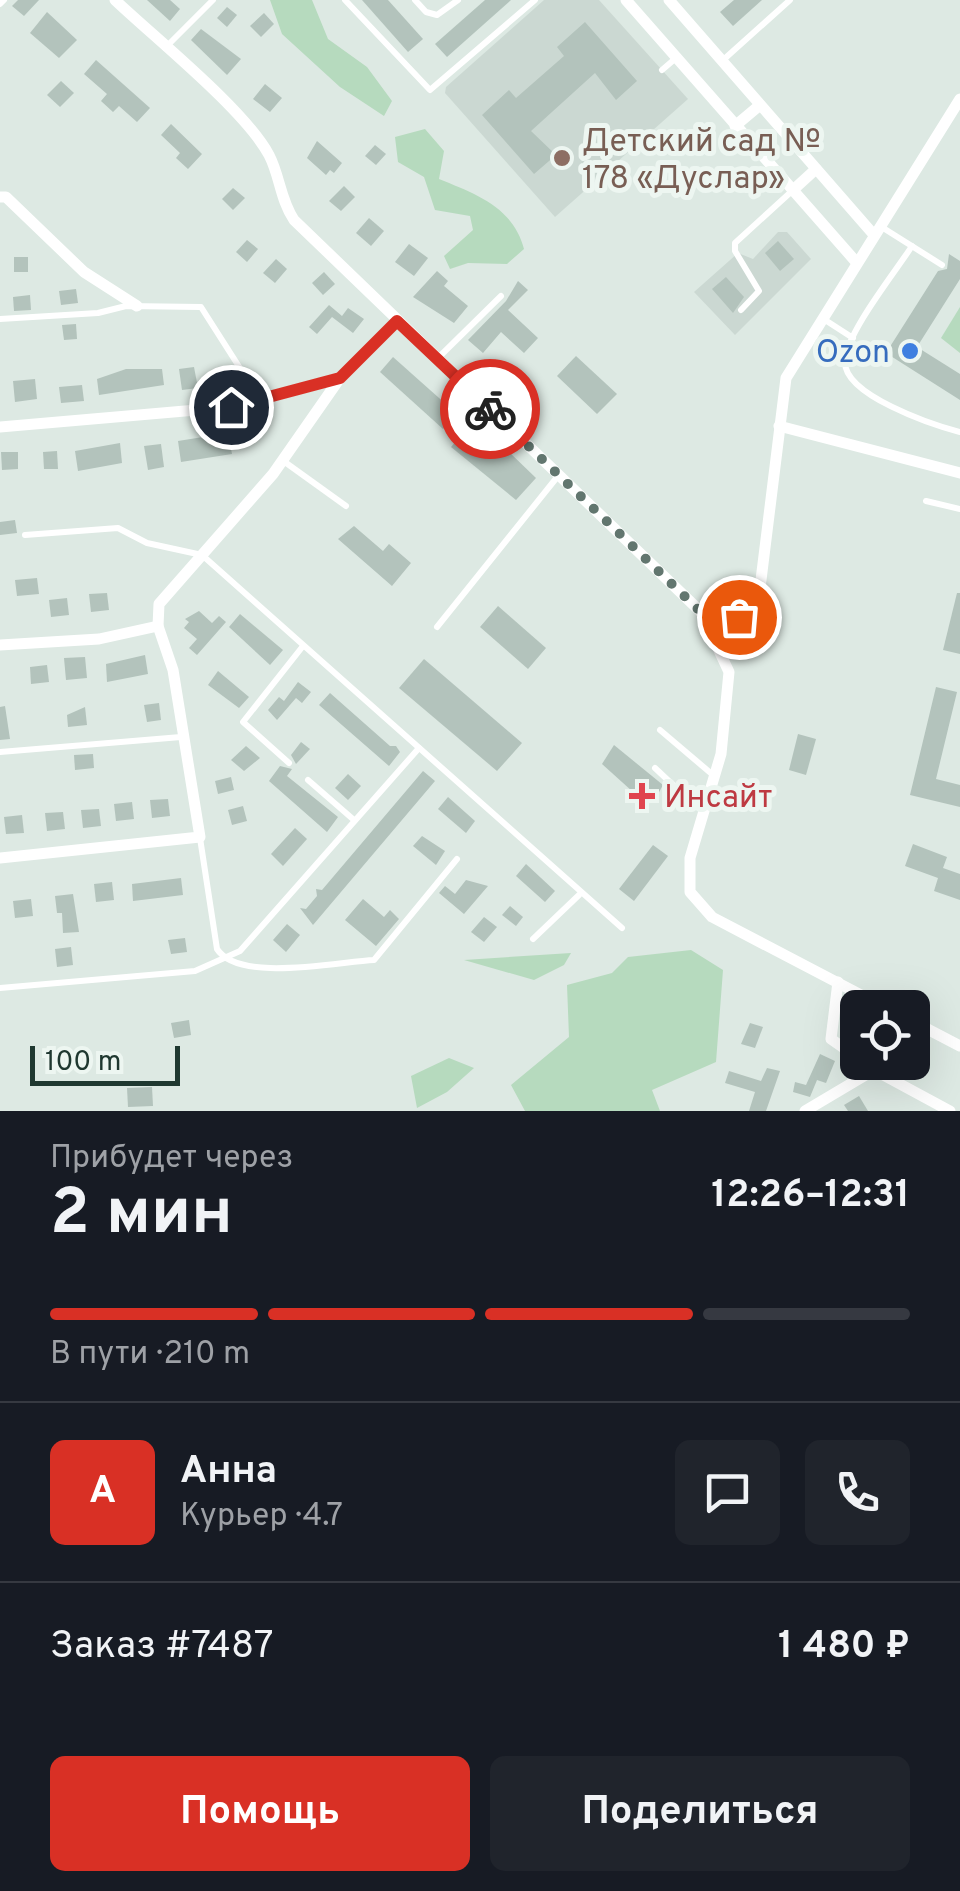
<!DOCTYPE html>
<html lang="ru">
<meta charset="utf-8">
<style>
body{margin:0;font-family:Overpass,sans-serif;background:#20242c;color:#f1f3f6;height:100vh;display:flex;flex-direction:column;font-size:38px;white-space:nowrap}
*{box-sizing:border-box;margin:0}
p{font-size:32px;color:#9ea1a6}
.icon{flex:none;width:55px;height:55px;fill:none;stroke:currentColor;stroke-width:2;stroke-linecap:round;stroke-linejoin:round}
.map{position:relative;height:1111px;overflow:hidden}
.drawer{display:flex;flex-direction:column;background:#171b24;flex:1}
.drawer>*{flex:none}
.buttons{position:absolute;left:840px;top:990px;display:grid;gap:20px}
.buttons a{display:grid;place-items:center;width:90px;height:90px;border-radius:15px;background:#171b24;box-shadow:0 10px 40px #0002;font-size:50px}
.scale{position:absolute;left:30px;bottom:25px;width:150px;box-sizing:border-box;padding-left:10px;border:5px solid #1f3830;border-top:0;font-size:28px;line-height:35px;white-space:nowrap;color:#1f3830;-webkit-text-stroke:8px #edf6f1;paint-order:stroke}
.pin{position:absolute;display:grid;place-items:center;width:85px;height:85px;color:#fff;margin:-42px;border:5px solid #fff;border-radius:50%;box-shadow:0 2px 10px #0007}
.courier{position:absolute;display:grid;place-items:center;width:100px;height:100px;margin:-50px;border:8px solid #d93025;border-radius:50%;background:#fff;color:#222;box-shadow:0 2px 12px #0007}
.headline em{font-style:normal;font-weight:700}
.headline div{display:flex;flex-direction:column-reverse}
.headline{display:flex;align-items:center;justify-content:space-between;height:170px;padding:0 50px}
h1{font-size:65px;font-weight:700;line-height:75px}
.bar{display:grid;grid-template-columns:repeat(4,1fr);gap:15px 10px;align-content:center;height:120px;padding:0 50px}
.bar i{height:12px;border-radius:8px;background:#363941}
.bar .on{background:#d93025}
.bar p{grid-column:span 4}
.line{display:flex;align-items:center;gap:25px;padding:0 50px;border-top:2px solid #363941}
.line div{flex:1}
.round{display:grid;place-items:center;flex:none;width:105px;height:105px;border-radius:15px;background:#20242c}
.cta{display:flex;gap:20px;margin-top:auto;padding:20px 50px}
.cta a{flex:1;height:115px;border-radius:15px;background:#d93025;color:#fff;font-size:40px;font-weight:700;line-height:115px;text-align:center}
.cta a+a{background:#20242c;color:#f1f3f6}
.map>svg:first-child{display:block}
.built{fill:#cbd8d2}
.green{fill:#b6dabe}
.building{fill:#b3c3bc}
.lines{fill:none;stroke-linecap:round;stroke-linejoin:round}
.service{stroke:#fff;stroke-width:6}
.minor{stroke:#fff;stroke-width:11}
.done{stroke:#62766f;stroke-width:10;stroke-dasharray:0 18}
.route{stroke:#d93025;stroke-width:12}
.education-dot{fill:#8d6e63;stroke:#edf6f1;stroke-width:4}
.shop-dot{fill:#3f7fe0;stroke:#edf6f1;stroke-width:4}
.health-dot{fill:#e0444e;stroke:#edf6f1;stroke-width:4}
.labels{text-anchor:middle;stroke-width:10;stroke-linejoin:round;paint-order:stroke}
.education-label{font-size:32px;fill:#785e54;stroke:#edf6f1;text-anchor:start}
.shop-label{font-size:32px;fill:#366cbe;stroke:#edf6f1;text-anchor:end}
.health-label{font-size:32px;fill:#be3a42;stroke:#edf6f1;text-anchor:start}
</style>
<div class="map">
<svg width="960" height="1111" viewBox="0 0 960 1111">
<rect width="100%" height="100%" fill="#dde9e3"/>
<g class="built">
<polygon points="544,0 599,0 688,99 555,217 445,93 446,87"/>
<polygon points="778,232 787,232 811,259 735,335 694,292 738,253 753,259"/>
</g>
<g class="green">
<polygon points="270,0 312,0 328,39 367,67 392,101 384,116 340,87 282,34"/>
<path d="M425,129L444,151L439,179C476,194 513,207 524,249L507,264L468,263L450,269L444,256L473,230L470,216L435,210L424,177L398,162L395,137Z"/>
<polygon points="960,307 960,353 941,338"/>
<polygon points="691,950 723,970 716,1062 652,1090 660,1111 525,1111 511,1085 569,1037 567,985 612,973 628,957"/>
<polygon points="571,953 564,965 534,980 464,960"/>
<polygon points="449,1058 474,1068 447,1092 417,1108 411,1076"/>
</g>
<g class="building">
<polygon points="18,0 39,0 24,16 12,6"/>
<polygon points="147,0 170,0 180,9 170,21"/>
<polygon points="362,0 388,0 423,39 408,52"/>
<polygon points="485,0 511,0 447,57 435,44"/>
<polygon points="734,0 762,0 733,26 720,12"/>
<polygon points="227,7 237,15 227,27 217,18"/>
<polygon points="47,12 77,40 59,58 30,33"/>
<polygon points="264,13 274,24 261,37 250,26"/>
<polygon points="585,22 637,81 616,100 595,73 531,131 556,155 534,174 482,115 509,90 516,98 564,56 557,47"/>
<polygon points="201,29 241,59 227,75 191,40"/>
<polygon points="96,60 150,108 137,122 119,106 113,112 101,101 107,94 84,74"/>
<polygon points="61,81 74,93 60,107 47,95"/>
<polygon points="265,84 282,98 270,112 253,99"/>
<polygon points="171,124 202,154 188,169 176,158 180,153 161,135"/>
<polygon points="317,141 342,163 334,173 330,170 326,175 307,158"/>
<polygon points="375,145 386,154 376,165 365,156"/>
<polygon points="344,186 355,197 341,211 329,201"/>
<polygon points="233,188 245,198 233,210 222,199"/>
<polygon points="369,218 384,231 371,246 356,233"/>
<polygon points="247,240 258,249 247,262 236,252"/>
<polygon points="778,241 794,259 780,271 765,253"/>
<polygon points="409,244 428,258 414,276 395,262"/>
<polygon points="949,254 960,261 960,279 917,347 960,374 960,400 886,353 938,271 947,269"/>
<rect x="14" y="257" width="14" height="15"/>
<polygon points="276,259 287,269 275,283 263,273"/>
<polygon points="437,271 448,281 444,286 468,306 454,323 413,297"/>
<polygon points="324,272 335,284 323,295 312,283"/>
<polygon points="726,277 744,297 733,313 712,289"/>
<polygon points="518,281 528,290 508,310 538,338 524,353 501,332 483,353 468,340 506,301"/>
<polygon points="76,289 78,303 61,305 59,291"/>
<polygon points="30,295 31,310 14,311 13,297"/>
<polygon points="329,305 342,316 348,308 364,319 353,333 332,317 317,334 309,327"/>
<polygon points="76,324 77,339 64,340 62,325"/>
<polygon points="576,356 617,394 597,414 557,376"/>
<polygon points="393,357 457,414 443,429 380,372"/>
<polygon points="194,367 198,388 182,390 179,369"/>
<polygon points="126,369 162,369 164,385 99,395 97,379"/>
<polygon points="35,379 37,399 15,402 13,381"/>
<polygon points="82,385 84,401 61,403 59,387"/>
<polygon points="475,419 536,478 516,500 451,447"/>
<polygon points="228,433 232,454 181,462 178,441"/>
<polygon points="120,443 122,463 78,471 75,451"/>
<polygon points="161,444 164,467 148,470 144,446"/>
<polygon points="57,451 58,469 44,469 43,452"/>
<polygon points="1,452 18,452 18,469 2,470"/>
<polygon points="15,520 17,533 0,535 0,522"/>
<polygon points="354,526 383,551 389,544 411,563 392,586 338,539"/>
<polygon points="37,578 39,594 17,596 15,580"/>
<polygon points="107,593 109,610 91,612 89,594"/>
<polygon points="957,593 960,593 960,654 943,650"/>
<polygon points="67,598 69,615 51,617 49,600"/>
<polygon points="498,606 546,648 528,669 480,627"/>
<polygon points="199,611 212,623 219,616 226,622 197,655 189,648 197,639 184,628 189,622 185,619"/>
<polygon points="240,614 283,650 270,665 229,627"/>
<polygon points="145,655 148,674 107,682 106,664"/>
<polygon points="85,657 87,678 66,680 64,658"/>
<polygon points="424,659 522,743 497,771 399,688"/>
<polygon points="47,665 49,682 31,684 30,667"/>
<polygon points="218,671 249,697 239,708 208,685"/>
<polygon points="298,682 311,692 302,703 296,698 277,720 268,710 279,697 284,701"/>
<polygon points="936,687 957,692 936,779 960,785 960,807 910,795"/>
<polygon points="330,693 390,746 396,746 400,752 389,766 319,705"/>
<polygon points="159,703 161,720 147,722 144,705"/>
<polygon points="5,706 10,739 0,740 0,707"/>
<polygon points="85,707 87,725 68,727 67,715"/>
<polygon points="798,734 816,739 806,775 789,770"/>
<polygon points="301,742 310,749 296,764 291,755"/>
<polygon points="614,745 663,785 658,794 643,801 602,764"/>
<polygon points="246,746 260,758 244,771 231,760"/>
<polygon points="93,754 94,768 75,770 74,755"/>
<polygon points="280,766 292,769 287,776 338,817 327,832 269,781"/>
<polygon points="423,771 435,781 313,925 300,908 306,909 317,896 316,889 322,890"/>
<polygon points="348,774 361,786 348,800 335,788"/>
<polygon points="231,777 234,790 218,794 215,781"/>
<polygon points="448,797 475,821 466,833 438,809"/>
<polygon points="168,799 170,816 152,818 150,800"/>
<polygon points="132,802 134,819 116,821 114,804"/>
<polygon points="243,806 247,821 232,825 228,810"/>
<polygon points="99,809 101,826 83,828 81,810"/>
<polygon points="63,812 65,829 47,831 45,813"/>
<polygon points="22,815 24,833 6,834 4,817"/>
<polygon points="295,828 307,839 283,866 271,854"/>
<polygon points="422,836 445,851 436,865 413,846"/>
<polygon points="913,844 947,857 943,868 960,874 960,900 934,891 938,878 905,866"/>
<polygon points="653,845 668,856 634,901 619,889"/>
<polygon points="526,864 555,891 545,902 516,876"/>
<polygon points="181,878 183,895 133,901 132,884"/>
<polygon points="466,880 488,886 464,914 439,893 445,886 455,894"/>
<polygon points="112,882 114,900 96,902 94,884"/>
<polygon points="73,894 79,932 63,933 62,913 57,913 55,896"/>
<polygon points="31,899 33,916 15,918 13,901"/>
<polygon points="363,899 384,917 390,910 399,919 376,946 345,920"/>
<polygon points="510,906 523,917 516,926 502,915"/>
<polygon points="484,917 497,927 484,942 471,932"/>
<polygon points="287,924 300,935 286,952 273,940"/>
<polygon points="185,938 187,952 171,954 168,940"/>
<polygon points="71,947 73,965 57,967 55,949"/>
<polygon points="189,1020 191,1035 174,1038 171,1023"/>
<polygon points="750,1023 763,1027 755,1048 741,1044"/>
<polygon points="820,1054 835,1061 826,1083 817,1080 810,1097 793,1092 795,1082 806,1085"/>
<polygon points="767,1068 780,1071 766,1111 749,1111 755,1092 725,1083 729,1071 761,1081"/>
<polygon points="152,1087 153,1106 128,1107 127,1088"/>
<polygon points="859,1096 868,1111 848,1111 844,1105"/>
</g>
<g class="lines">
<g class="service">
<polyline points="345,0 430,90 535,0"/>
<polyline points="415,0 426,12 437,15 458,0"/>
<polyline points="0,4 4,0"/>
<polyline points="165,48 213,0"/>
<polyline points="722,61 790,0"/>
<polyline points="662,70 676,58"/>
<polyline points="880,226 942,265"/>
<path d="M912,246C896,271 846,333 845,361C843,395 933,425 960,432"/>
<polyline points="741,310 759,291 735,251 735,243 792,191"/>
<polyline points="822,318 853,338"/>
<polyline points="0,319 98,313 126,306 201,307 259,398"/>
<polyline points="438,358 501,296"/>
<polyline points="282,460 346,506"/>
<polyline points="926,501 960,509"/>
<polyline points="25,535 118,528 147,543 202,555 622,928"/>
<polyline points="437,627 558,476"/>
<polyline points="660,730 713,775"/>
<polyline points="0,752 181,737"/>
<polyline points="289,763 243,722 303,646"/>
<polyline points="655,768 689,800 705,807"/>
<polyline points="308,780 354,820"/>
<path d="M200,838L217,949C239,983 336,962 374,960L457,859"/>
<polyline points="533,939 579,895"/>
<polyline points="0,988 195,971 240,951 419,748"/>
</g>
<g class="minor">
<path d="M115,0C155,38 245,110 269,155C280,176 280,199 294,220L701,612L729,672L721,754L690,858V892L712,917L886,1008"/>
<polyline points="626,0 857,263"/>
<polyline points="669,0 874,235"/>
<polyline points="735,126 760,105"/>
<polyline points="793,190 816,169"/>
<polyline points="0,197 6,197 84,272 137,306"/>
<polyline points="779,426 960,473"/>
<polyline points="0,427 231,407 340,378 397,321"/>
<polyline points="701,612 714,619 739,617 759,596 786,378 960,99"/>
<polyline points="0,645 99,639 158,626"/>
<polyline points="0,858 200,837 173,670 158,626 159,604 273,474 340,378"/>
<polyline points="838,982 831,1039 858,1058"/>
<polyline points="912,1021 960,1046"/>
<polyline points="874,1070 950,1111"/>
<polyline points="805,1111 874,1070 864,1062"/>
</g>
</g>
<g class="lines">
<polyline class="done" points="490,409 701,612 714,618 739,617"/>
<polyline class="route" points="231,407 340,378 397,321 490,409"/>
</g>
<circle class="education-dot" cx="562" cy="158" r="10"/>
<circle class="shop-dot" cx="910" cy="351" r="10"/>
<path class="health-dot" d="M637 781h10v10h10v10h-10v10h-10v-10h-10v-10h10z"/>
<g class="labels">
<g class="education-label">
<text x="582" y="151">Детский сад №<tspan x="582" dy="37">178 «Дуслар»</tspan></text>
</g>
<g class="shop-label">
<text x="890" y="362">Ozon</text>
</g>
<g class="health-label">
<text x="664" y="807">Инсайт</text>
</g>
</g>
</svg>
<div class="buttons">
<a><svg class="icon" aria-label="locate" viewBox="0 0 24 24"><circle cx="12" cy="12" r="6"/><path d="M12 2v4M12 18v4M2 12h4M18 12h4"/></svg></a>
</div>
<div class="scale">100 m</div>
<div class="pin" style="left:739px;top:617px;background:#ea580c"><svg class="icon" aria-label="bag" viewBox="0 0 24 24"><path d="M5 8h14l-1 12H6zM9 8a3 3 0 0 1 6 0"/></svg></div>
<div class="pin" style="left:231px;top:407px;background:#1f2937"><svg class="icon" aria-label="home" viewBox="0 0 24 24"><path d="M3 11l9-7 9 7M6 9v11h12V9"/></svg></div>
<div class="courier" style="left:490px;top:409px"><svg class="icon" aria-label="bike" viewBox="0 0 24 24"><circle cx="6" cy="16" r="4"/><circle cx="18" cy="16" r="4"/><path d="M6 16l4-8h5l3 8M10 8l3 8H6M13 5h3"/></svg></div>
</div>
<section class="drawer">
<div class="headline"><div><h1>2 мин</h1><p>Прибудет через</p></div><em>12:26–12:31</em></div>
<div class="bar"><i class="on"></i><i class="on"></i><i class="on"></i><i></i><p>В пути · 210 m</p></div>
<div class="line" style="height:180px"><b class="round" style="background:#d93025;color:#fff">А</b><div><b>Анна</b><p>Курьер · 4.7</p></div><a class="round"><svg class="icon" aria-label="chat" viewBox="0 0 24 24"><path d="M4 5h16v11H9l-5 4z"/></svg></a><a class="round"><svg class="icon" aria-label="phone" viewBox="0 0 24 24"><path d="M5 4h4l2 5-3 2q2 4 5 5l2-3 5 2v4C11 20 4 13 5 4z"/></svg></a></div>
<div class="line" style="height:130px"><div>Заказ #7487</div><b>1 480 ₽</b></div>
<div class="cta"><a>Помощь</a><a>Поделиться</a></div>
</section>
